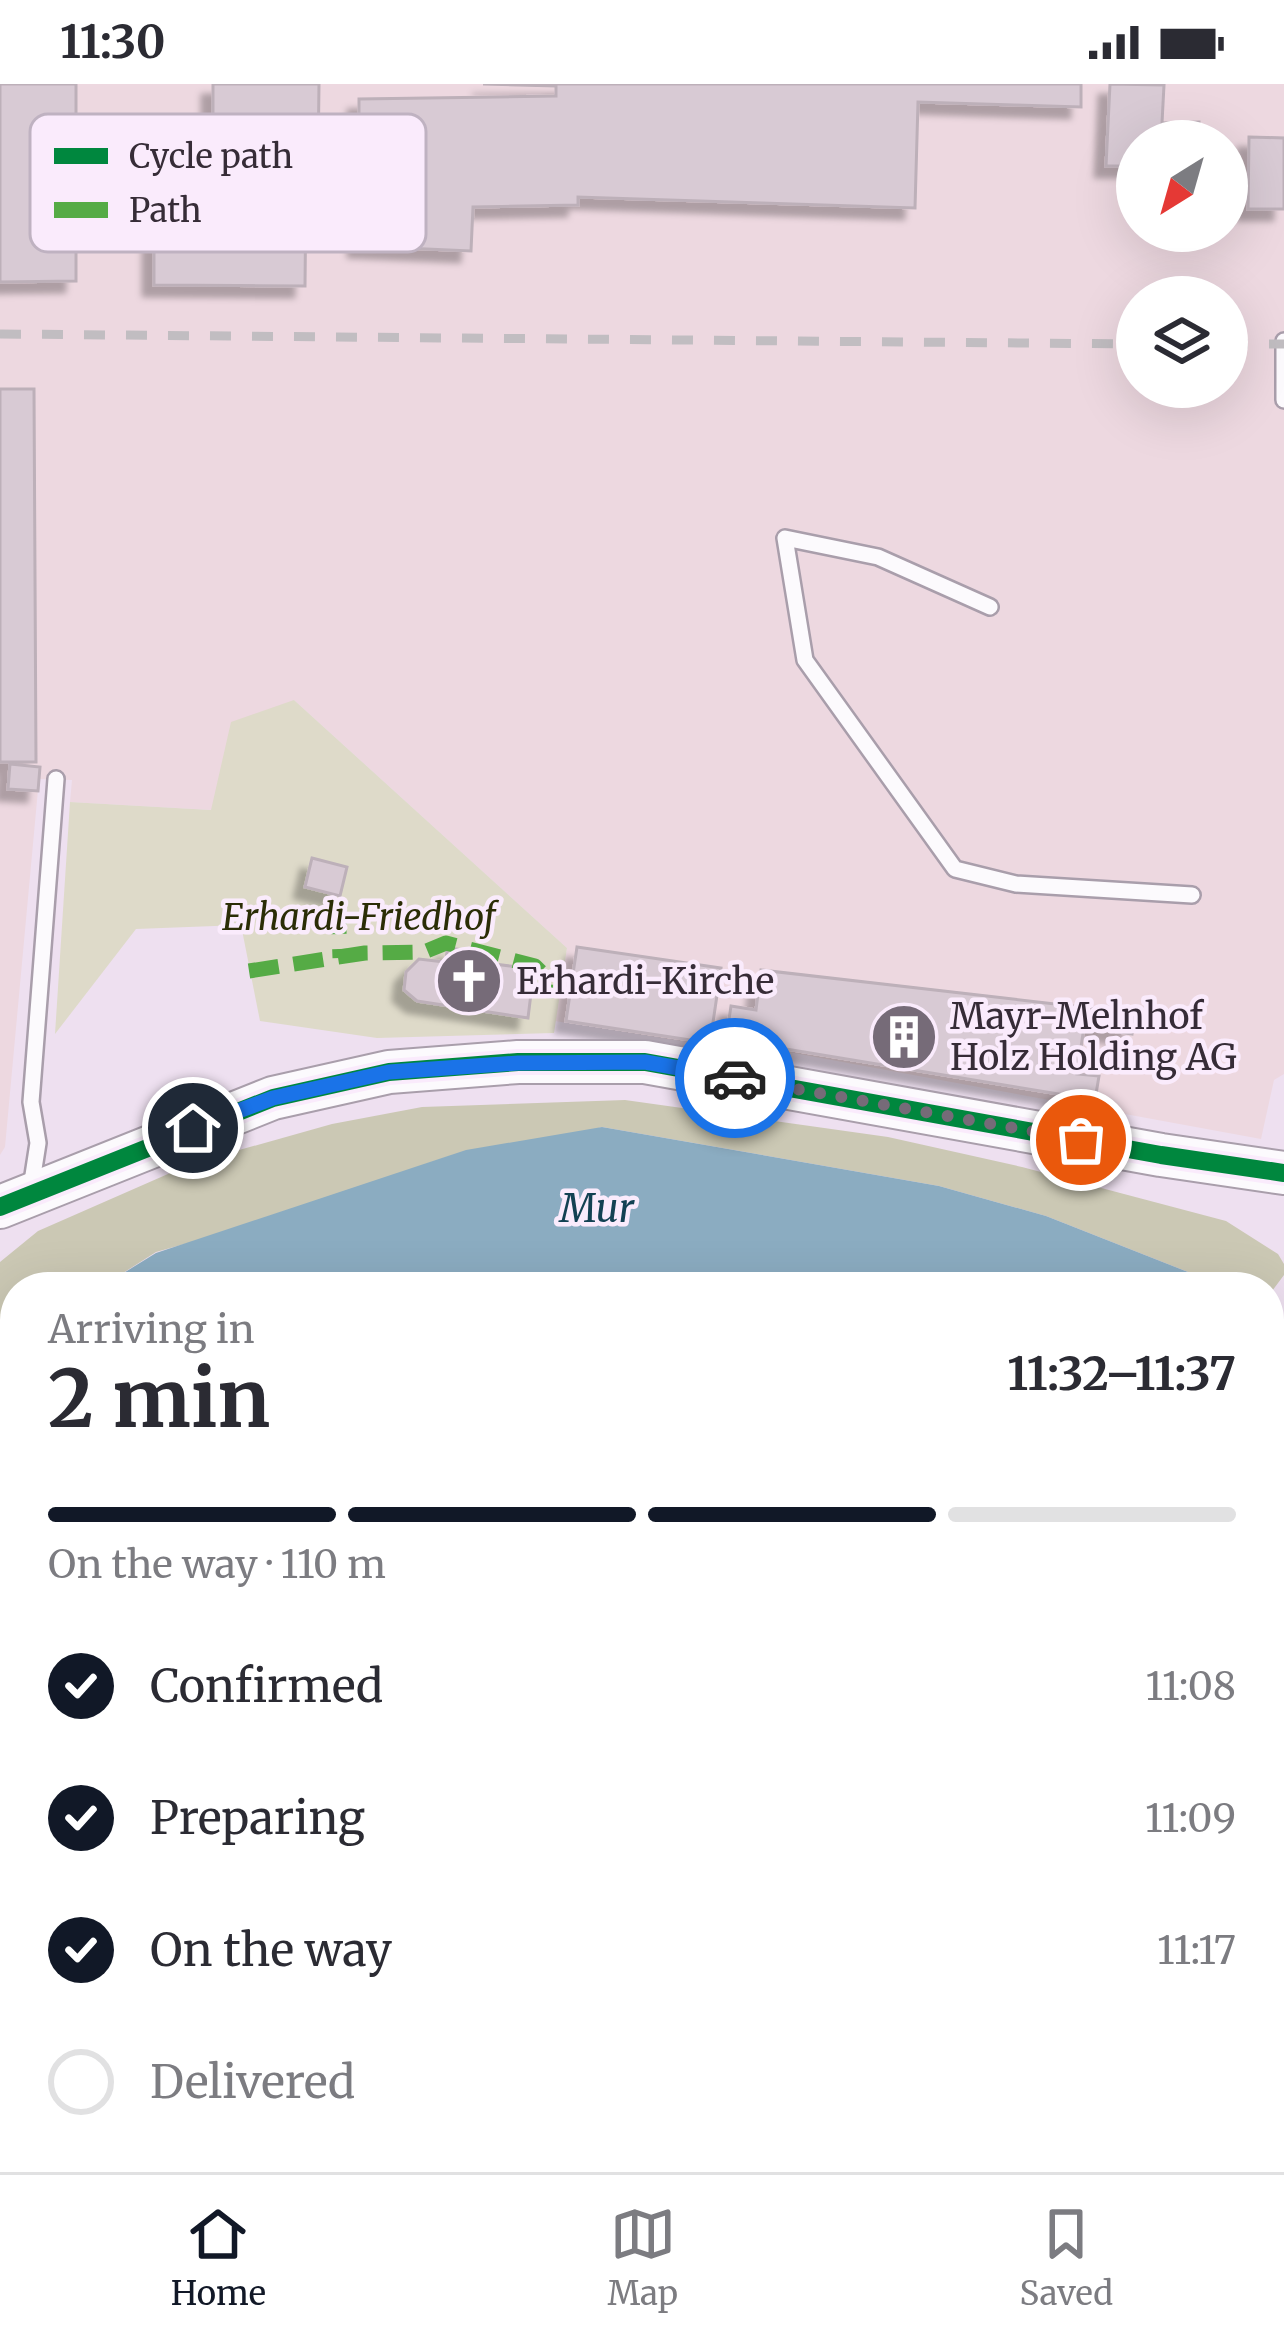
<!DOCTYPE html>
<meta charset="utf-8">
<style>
body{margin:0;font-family:Merriweather,serif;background:#f2f2f3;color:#2b2b33;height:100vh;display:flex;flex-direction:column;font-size:45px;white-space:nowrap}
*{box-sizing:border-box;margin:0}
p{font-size:39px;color:#7c7c81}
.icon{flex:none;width:66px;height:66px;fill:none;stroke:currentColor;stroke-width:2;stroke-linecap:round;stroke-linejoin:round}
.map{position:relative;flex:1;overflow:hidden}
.side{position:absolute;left:0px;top:1188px;width:1284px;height:900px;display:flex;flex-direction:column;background:#fff;border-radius:48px 48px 0 0;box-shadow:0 12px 48px #0002}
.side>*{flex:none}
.needle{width:78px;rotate:217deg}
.controls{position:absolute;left:1116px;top:36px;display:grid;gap:24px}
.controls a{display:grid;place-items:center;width:132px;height:132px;border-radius:50%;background:#fff;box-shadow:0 12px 48px #0002;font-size:60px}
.pin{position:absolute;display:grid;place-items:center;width:102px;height:102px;color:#fff;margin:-51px;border:6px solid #fff;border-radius:50%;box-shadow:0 3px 12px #0007}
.courier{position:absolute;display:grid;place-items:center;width:120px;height:120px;margin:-60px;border:9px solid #1a73e8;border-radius:50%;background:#fff;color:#222;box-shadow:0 3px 15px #0007}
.overview em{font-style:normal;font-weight:700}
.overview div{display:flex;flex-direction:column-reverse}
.overview{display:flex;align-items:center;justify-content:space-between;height:204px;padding:0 48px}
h1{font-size:78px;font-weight:700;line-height:90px}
.bar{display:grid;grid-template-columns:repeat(4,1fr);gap:18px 12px;align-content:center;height:144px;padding:0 48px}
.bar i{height:15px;border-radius:9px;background:#e1e1e2}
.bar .current{background:#111827}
.bar p{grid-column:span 4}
ol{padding:0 48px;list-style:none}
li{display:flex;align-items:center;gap:36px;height:132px}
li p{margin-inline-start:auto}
li .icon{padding:12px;border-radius:50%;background:#111827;color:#fff;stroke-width:4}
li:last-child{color:#7c7c81}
li i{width:66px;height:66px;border:6px solid #e1e1e2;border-radius:50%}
.status{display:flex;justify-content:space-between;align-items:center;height:84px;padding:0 60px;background:#fff;direction:ltr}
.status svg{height:33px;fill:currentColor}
.tab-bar{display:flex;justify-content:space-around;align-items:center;height:168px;border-top:3px solid #e1e1e2;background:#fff;font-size:33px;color:#7c7c81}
.tab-bar a{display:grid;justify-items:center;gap:6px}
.tab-bar .current{color:#111827}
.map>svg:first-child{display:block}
.industrial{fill:#edd8e0;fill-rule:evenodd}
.green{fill:#dedac9}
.forest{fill:#cbc8b4}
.water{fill:#8bacc1}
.building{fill:#d8cad4;stroke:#bdb0b9;stroke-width:3;filter:url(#shadow)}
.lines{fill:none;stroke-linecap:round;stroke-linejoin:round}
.lane-casing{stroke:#a99eab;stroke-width:20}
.secondary-casing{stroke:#a99eab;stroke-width:46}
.lane{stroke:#fcfafd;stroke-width:15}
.secondary{stroke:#fcfafd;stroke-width:42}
.rail{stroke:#c1bdc1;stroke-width:9;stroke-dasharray:21 21;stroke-linecap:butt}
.quiet{stroke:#55ab45;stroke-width:15;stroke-dasharray:30 15;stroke-linecap:butt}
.cycleway-casing{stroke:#faebfc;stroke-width:26}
.cycleway{stroke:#00873e;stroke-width:18}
.done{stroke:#766b78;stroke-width:12;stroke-dasharray:0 21.6}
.route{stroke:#1a73e8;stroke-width:15}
.labels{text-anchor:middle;stroke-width:9;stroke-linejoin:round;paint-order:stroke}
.park-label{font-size:36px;font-style:italic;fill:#2b2d06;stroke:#faebfc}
.poi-label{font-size:36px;fill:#362c37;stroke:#faebfc;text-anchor:start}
.water-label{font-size:39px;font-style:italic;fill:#134153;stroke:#faebfc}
.key{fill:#faebfc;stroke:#bfb2c1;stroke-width:3}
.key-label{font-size:33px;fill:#362c37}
</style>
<div class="status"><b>11:30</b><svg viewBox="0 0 49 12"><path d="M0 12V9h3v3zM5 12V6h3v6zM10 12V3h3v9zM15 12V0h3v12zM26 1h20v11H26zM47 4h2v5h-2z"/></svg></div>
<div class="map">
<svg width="1284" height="2088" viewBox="0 0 1284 2088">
<defs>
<filter id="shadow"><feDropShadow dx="-11" dy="11" stdDeviation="3" flood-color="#0004"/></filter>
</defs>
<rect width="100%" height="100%" fill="#eee0f0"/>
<path class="industrial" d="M0,0H1284V990L1274,996L1261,1055L723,956L720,963L555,937L567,864L294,616L212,726L70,718L72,696L39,695L5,1063L0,1071ZM1137,57H1227V147H1137ZM1137,213H1227V303H1137Z"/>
<g class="green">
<polygon points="294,616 567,864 554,949 377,954 260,937 241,841 136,845 55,950 70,718 211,726 231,638"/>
<polygon points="1269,1661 1284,1671 1284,2088 704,2088 699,2073 1269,2073"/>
<polygon points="15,1753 15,1999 0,1996 0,1779"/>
<polygon points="167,2073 313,2073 286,2088 157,2088"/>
</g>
<g class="forest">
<polygon points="625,1016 888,1053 1022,1083 1226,1137 1278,1170 1284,1180 1284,1191 1269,1211 1269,1203 1226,1203 1046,1132 939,1102 602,1043 156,1168 101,1203 15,1203 15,1257 0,1267 0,1178 38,1147 193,1079 332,1040 422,1023"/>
<polygon points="15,1654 15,1753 0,1779 0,1677"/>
<polygon points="313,2073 699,2073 704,2088 286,2088"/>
</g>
<g class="water">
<polygon points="602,1043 939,1102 1046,1132 1226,1203 101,1203 156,1169 466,1066"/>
<polygon points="1269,1228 1284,1238 1284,1592 1269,1582"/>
<polygon points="15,1257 15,1654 0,1677 0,1267"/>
</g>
<g class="building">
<polygon points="0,0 76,0 76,197 0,198"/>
<polygon points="213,0 319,0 318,81 213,80"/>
<polygon points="483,0 1081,0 1081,23 918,18 915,124 578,113 578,121 473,123 471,167 359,162 359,15 556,12 556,2"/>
<polygon points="1110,0 1164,1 1162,39 1199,38 1199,57 1137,57 1137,82 1106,82"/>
<polygon points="1249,53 1284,54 1284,125 1248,125"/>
<polygon points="154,100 306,102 305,202 154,201"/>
<polygon points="0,305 34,305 36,678 0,678"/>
<polygon points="10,680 40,683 38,707 8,705"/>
<polygon points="312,774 347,783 340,812 305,803"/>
<polygon points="577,863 721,884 710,959 566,937"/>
<polygon points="448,864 472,867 470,877 534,885 528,934 417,917 404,906 406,888 419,875 445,878"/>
<polygon points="761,886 1134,929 1132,950 1084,943 1077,990 1099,992 1095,1016 726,955 731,922 756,926"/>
</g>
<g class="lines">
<defs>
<g id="lane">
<polyline points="1284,257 1284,316"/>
<polyline points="990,523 878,473 785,454 805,576 955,785 1016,800 1192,811"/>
<polyline points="31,1104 38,1059 31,1018 56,695"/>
</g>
<polyline id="secondary" points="0,1123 273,1014 389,988 518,978 645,978 1161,1071 1284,1089"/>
</defs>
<use href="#lane" class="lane-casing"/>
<use href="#secondary" class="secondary-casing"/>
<use href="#lane" class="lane"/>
<use href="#secondary" class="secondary"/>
<g class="rail">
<polyline points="0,250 1137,260"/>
<polyline points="1227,260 1284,260"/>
</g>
<g class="quiet">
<polyline points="338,820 340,874"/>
<polyline points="249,887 365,869 424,868 446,859 535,882 546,893 545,914"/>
</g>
<defs>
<polyline id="cycleway" points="0,1123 273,1014 389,988 518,978 645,978 1161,1071 1284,1089"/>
</defs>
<use href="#cycleway" class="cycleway-casing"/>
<use href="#cycleway" class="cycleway"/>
</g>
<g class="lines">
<polyline class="done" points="735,994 1081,1056"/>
<polyline class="route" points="193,1044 273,1014 389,988 518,979 645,978 735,994"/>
</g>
<defs>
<symbol id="church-disc" viewBox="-11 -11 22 22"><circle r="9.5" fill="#766b78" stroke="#faebfc"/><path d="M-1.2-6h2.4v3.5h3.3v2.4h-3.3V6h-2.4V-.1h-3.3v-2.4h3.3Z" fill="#fff"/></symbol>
<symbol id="building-disc" viewBox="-11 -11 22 22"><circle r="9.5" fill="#766b78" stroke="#faebfc"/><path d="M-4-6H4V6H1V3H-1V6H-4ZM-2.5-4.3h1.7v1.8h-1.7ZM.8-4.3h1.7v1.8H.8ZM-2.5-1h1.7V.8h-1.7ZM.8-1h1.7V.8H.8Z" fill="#fff"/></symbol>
</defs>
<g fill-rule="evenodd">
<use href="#church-disc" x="431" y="859" width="76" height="76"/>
<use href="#building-disc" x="866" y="915" width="76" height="76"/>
</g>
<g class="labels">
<g class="park-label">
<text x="359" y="846">Erhardi-Friedhof</text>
</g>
<g class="poi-label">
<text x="516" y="910">Erhardi-Kirche</text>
<text x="950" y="945">Mayr-Melnhof<tspan x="950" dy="41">Holz Holding AG</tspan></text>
</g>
<g class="water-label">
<text x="597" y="1138">Mur</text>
</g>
</g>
<rect x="30" y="30" width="396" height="138" rx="18" class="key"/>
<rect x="54" y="64" width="54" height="16" fill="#00873e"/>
<rect x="54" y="118" width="54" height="16" fill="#55ab45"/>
<g class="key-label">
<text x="129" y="84">Cycle path</text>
<text x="129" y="138">Path</text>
</g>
</svg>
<div class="controls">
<a><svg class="needle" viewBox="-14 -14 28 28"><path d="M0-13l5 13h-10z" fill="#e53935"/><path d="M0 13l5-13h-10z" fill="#7c7c81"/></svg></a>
<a><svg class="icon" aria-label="layers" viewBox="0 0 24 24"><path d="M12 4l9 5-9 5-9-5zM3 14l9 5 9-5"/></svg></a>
</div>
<div class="pin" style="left:1081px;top:1056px;background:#ea580c"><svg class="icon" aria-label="bag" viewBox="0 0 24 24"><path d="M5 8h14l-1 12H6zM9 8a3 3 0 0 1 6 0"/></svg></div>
<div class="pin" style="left:193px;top:1044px;background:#1f2937"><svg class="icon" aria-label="home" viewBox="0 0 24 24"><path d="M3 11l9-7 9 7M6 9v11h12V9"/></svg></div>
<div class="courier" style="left:735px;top:994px"><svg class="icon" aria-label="car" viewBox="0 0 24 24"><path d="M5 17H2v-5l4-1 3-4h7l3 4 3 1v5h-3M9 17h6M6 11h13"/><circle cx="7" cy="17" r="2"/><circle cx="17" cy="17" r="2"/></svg></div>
<section class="side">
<div class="overview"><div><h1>2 min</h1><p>Arriving in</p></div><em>11:32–11:37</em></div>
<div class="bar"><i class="current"></i><i class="current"></i><i class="current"></i><i></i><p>On the way · 110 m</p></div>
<ol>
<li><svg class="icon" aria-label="check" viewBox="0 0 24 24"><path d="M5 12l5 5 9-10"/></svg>Confirmed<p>11:08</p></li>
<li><svg class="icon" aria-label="check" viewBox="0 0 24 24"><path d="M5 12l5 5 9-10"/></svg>Preparing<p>11:09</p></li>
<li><svg class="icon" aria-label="check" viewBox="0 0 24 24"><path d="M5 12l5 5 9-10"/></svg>On the way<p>11:17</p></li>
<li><i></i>Delivered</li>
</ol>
</section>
</div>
<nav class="tab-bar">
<a class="current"><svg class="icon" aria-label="home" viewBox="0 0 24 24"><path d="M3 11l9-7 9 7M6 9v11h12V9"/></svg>Home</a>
<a><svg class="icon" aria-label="map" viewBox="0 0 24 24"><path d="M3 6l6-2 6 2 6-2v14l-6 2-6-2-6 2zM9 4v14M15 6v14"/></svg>Map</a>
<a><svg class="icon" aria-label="saved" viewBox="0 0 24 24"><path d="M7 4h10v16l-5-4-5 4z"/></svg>Saved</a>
</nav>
